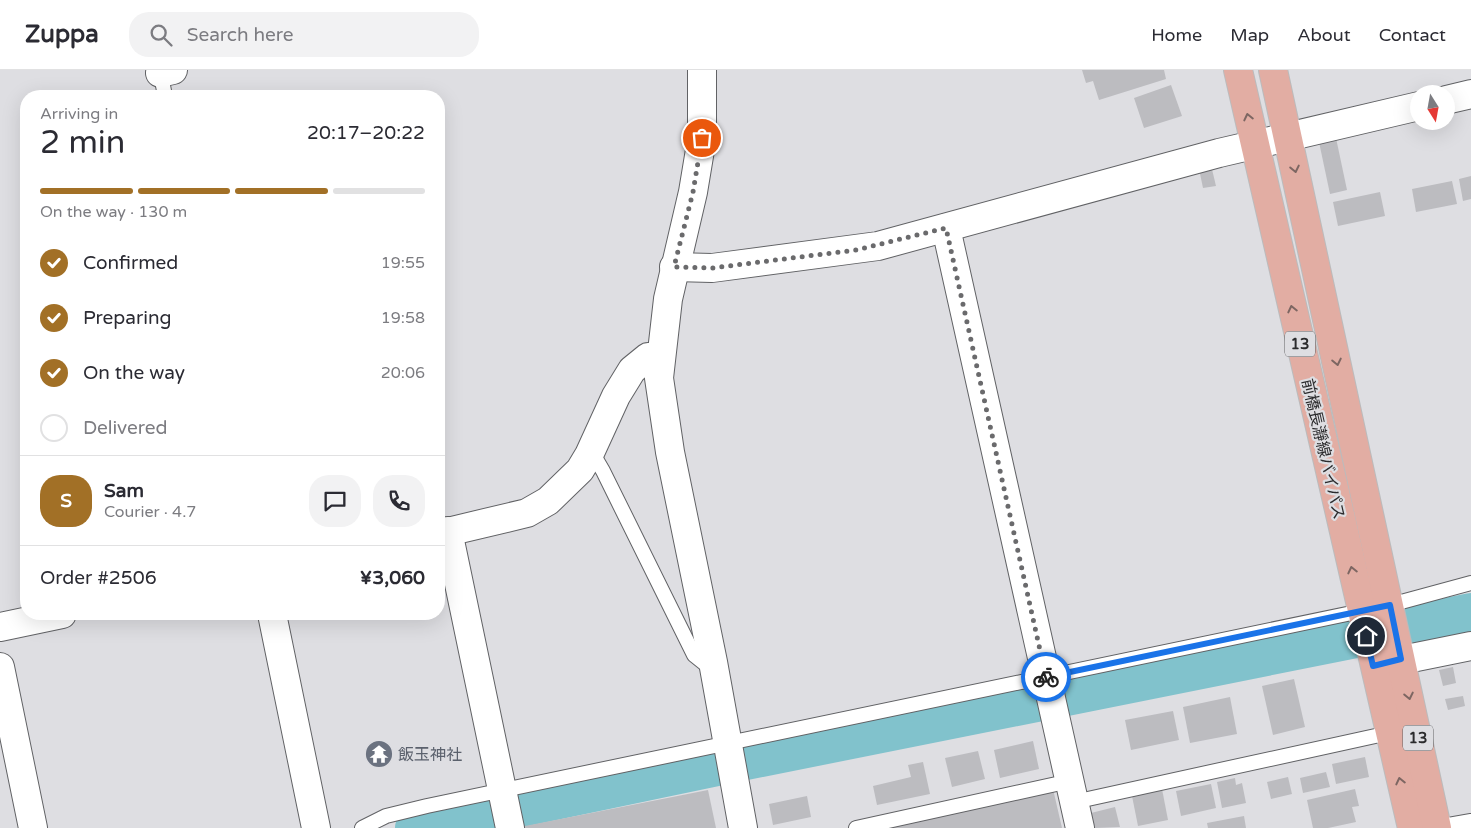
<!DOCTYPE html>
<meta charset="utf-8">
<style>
body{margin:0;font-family:"Varela Round","Noto Sans JP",sans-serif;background:#f2f2f3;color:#2b2b33;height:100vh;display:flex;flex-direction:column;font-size:19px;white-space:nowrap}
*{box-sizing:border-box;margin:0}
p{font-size:16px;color:#7c7c81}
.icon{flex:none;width:28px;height:28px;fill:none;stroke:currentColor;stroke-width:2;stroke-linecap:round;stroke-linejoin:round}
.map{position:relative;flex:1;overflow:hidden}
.drawer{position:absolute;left:20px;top:20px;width:425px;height:530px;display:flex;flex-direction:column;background:#fff;border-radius:20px;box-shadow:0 5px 20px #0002}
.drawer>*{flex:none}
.needle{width:32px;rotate:169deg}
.fabs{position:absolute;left:1410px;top:15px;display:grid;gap:10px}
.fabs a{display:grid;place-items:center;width:45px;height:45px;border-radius:50%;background:#fff;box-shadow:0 5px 20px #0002;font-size:25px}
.pin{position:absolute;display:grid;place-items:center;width:42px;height:42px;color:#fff;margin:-21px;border:2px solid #fff;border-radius:50%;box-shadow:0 1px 5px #0007}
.courier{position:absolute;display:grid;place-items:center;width:50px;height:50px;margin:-25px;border:4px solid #1a73e8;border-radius:50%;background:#fff;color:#222;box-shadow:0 1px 6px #0007}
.head em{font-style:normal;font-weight:600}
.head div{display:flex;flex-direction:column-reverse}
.head{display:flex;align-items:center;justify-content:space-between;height:85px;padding:0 20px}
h1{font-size:32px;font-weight:600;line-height:38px}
.bar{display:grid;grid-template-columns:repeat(4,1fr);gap:8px 5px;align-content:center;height:60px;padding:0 20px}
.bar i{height:6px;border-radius:4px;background:#e1e1e2}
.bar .active{background:#a27026}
.bar p{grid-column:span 4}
.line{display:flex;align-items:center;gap:12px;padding:0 20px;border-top:1px solid #e1e1e2}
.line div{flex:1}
.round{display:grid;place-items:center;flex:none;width:52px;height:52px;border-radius:20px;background:#f2f2f3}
ol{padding:0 20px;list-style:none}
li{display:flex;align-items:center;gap:15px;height:55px}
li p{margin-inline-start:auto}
li .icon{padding:5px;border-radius:50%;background:#a27026;color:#fff;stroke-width:4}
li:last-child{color:#7c7c81}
li i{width:28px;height:28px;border:2px solid #e1e1e2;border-radius:50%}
header{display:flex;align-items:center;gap:30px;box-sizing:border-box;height:70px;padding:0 25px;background:#fff;border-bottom:1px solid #e1e1e2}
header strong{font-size:24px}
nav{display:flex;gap:28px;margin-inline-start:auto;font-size:18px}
.search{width:350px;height:45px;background:#f2f2f3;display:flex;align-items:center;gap:12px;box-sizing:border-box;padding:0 18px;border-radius:20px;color:#7c7c81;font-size:19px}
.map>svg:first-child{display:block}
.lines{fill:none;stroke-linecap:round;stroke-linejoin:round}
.river{stroke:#81c2cc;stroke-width:42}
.building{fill:#bcbcc0}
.service-casing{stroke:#616265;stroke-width:16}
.minor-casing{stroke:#616265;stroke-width:30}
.tertiary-casing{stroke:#616265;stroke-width:30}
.primary-casing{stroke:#bbbbbc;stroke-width:30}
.service{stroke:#fff;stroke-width:14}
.minor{stroke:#fff;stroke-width:28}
.tertiary{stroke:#fff;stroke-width:28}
.primary{stroke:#e2ada3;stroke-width:28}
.oneway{stroke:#7d6662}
.done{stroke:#6a6a6c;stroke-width:5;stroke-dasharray:0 9}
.route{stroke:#1a73e8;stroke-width:6}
.labels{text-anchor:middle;stroke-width:4.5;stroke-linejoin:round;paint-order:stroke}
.shield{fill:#dedee2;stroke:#616163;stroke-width:1}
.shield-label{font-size:15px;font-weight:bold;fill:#2b2b2d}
.street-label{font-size:16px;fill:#2b2b2d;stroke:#dedee2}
.worship-label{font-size:16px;fill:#5b616d;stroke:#dedee2;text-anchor:start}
</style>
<header>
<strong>Zuppa</strong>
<div class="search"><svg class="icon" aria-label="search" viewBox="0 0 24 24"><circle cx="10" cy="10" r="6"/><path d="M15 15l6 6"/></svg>Search here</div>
<nav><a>Home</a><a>Map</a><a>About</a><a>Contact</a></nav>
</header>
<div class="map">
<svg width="1471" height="758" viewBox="0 0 1471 758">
<rect width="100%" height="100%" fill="#dedee2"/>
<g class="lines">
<polyline class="river" points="416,758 746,689 1471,544"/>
</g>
<g class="building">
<polygon points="1082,0 1164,0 1166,9 1099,30 1093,11 1086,13"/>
<polygon points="1171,15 1182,46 1144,58 1134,28"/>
<polygon points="1336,68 1347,120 1330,124 1319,72"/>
<polygon points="1210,91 1216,116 1203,118 1198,94"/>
<polygon points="1471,106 1471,129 1463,131 1459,109"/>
<polygon points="1452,111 1457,134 1416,142 1412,119"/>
<polygon points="1380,122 1385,146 1338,156 1333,132"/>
<polygon points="1453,597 1456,613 1443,616 1439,600"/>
<polygon points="1294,609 1305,657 1273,665 1262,616"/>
<polygon points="1463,626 1465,636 1448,640 1445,629"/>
<polygon points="1230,627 1237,664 1190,673 1183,637"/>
<polygon points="1173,641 1179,670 1131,680 1125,650"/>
<polygon points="1033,671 1039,699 1000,708 994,680"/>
<polygon points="978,681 985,709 952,717 945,688"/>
<polygon points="1365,687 1369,707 1336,714 1332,694"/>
<polygon points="923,692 930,724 877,735 873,716 911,707 908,695"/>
<polygon points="1326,702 1330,717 1303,723 1300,708"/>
<polygon points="1288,707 1292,724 1271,729 1267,712"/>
<polygon points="1235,708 1236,715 1242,713 1246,733 1222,738 1217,712"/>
<polygon points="1211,714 1216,738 1181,746 1176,721"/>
<polygon points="1053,719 1062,758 892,758 892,757"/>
<polygon points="1162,719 1168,750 1138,756 1132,726"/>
<polygon points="1355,719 1359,736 1352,737 1356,752 1328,758 1313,758 1307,730"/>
<polygon points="708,720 716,758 525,758 525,756"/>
<polygon points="807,726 811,747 773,755 769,734"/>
<polygon points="1115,737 1120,757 1095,758 1091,743"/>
<polygon points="1244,746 1246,758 1208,758 1207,753"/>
</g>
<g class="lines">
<defs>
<g id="service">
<polyline points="160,0 165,26"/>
<polyline points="589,385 596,389 603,401 694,585 704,593 713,592"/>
<polyline points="1074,732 1389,663"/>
<polyline points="1437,757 1471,751"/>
<polyline points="362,758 386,746 427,736 1390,535 1471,513"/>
<polyline points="856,758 1070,711"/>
</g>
<g id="minor">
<polyline points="160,3 173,0"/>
<polyline points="1446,30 1471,24"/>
<polyline points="946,158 1080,758"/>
<polyline points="674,197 712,198 878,176 1219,83 1419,36"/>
<polyline points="448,461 510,758"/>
<polyline points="439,464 527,443 548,431 580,400 589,385 616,326 632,300 648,287 660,288"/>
<polyline points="272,544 316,758"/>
<polyline points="0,557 62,544"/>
<polyline points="1377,595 1471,576"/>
<polyline points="0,597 33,758"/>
</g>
<polyline id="tertiary" points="702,0 702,68 693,122 668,229 659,308 670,382 713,592 743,758"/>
<g id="primary">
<polyline points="1238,0 1412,758"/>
<polyline points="1273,0 1437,758"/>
</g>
</defs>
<use href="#service" class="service-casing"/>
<use href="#minor" class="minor-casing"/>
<use href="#tertiary" class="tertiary-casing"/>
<use href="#primary" class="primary-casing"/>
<use href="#service" class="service"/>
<use href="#minor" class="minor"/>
<use href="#tertiary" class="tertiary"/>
<use href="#primary" class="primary"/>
</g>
<defs><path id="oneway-chevron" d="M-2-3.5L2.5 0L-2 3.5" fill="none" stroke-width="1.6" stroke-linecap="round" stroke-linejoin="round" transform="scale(1.25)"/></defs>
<g class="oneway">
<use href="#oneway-chevron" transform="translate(1248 47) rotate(-103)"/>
<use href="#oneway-chevron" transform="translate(1295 99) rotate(78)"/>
<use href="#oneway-chevron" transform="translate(1292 239) rotate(-103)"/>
<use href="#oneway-chevron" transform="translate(1337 292) rotate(78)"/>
<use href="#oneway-chevron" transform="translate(1352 500) rotate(-103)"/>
<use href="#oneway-chevron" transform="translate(1409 626) rotate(78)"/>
<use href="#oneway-chevron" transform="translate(1400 711) rotate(-103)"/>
</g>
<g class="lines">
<polyline class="done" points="702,68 693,122 674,197 712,198 856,180 946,158 1046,607"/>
<polyline class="route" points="1046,607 1390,535 1401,589 1373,596 1366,566"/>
</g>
<defs>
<symbol id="temple-disc" viewBox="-11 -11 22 22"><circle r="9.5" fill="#6b7280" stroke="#dedee2"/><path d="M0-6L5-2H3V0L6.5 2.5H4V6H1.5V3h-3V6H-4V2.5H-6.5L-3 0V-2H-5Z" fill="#fff"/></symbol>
</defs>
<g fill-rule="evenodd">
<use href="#temple-disc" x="363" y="668" width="32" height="32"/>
</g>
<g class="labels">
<g class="shield">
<rect x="1285" y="261.5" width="30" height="25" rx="4"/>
<rect x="1403" y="655.5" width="30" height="25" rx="4"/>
</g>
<g class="shield-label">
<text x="1300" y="279">13</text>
<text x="1418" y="673">13</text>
</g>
<g class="street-label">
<text transform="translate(1324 379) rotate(77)" y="6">前橋長瀞線バイパス</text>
</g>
<g class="worship-label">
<text x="398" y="690">飯玉神社</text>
</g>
</g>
</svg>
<div class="fabs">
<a><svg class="needle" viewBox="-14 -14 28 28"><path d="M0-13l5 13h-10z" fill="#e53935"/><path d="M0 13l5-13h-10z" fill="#7c7c81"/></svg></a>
</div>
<div class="pin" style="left:702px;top:68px;background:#ea580c"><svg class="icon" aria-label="bag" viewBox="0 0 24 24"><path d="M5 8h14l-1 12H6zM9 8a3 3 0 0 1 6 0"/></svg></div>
<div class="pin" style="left:1366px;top:566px;background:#1f2937"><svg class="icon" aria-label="home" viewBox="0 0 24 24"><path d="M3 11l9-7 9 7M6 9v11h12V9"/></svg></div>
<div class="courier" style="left:1046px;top:607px"><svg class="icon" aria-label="bike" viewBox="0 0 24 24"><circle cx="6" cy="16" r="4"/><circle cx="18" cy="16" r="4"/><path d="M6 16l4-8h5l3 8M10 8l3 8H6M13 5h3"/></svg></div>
<section class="drawer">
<div class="head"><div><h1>2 min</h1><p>Arriving in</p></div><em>20:17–20:22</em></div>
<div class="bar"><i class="active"></i><i class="active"></i><i class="active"></i><i></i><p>On the way · 130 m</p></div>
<ol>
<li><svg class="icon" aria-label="check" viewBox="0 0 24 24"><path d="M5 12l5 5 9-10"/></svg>Confirmed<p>19:55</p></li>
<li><svg class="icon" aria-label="check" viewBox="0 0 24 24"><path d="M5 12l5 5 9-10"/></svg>Preparing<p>19:58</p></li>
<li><svg class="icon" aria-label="check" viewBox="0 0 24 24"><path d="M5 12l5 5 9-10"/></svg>On the way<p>20:06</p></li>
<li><i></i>Delivered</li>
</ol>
<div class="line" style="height:90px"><b class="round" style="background:#a27026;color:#fff">S</b><div><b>Sam</b><p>Courier · 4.7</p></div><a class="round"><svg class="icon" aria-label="chat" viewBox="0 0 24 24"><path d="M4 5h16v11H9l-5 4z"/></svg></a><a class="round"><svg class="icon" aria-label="phone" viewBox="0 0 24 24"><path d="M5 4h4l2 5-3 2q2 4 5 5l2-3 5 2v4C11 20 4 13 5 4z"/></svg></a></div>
<div class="line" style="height:65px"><div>Order #2506</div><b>¥3,060</b></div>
</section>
</div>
